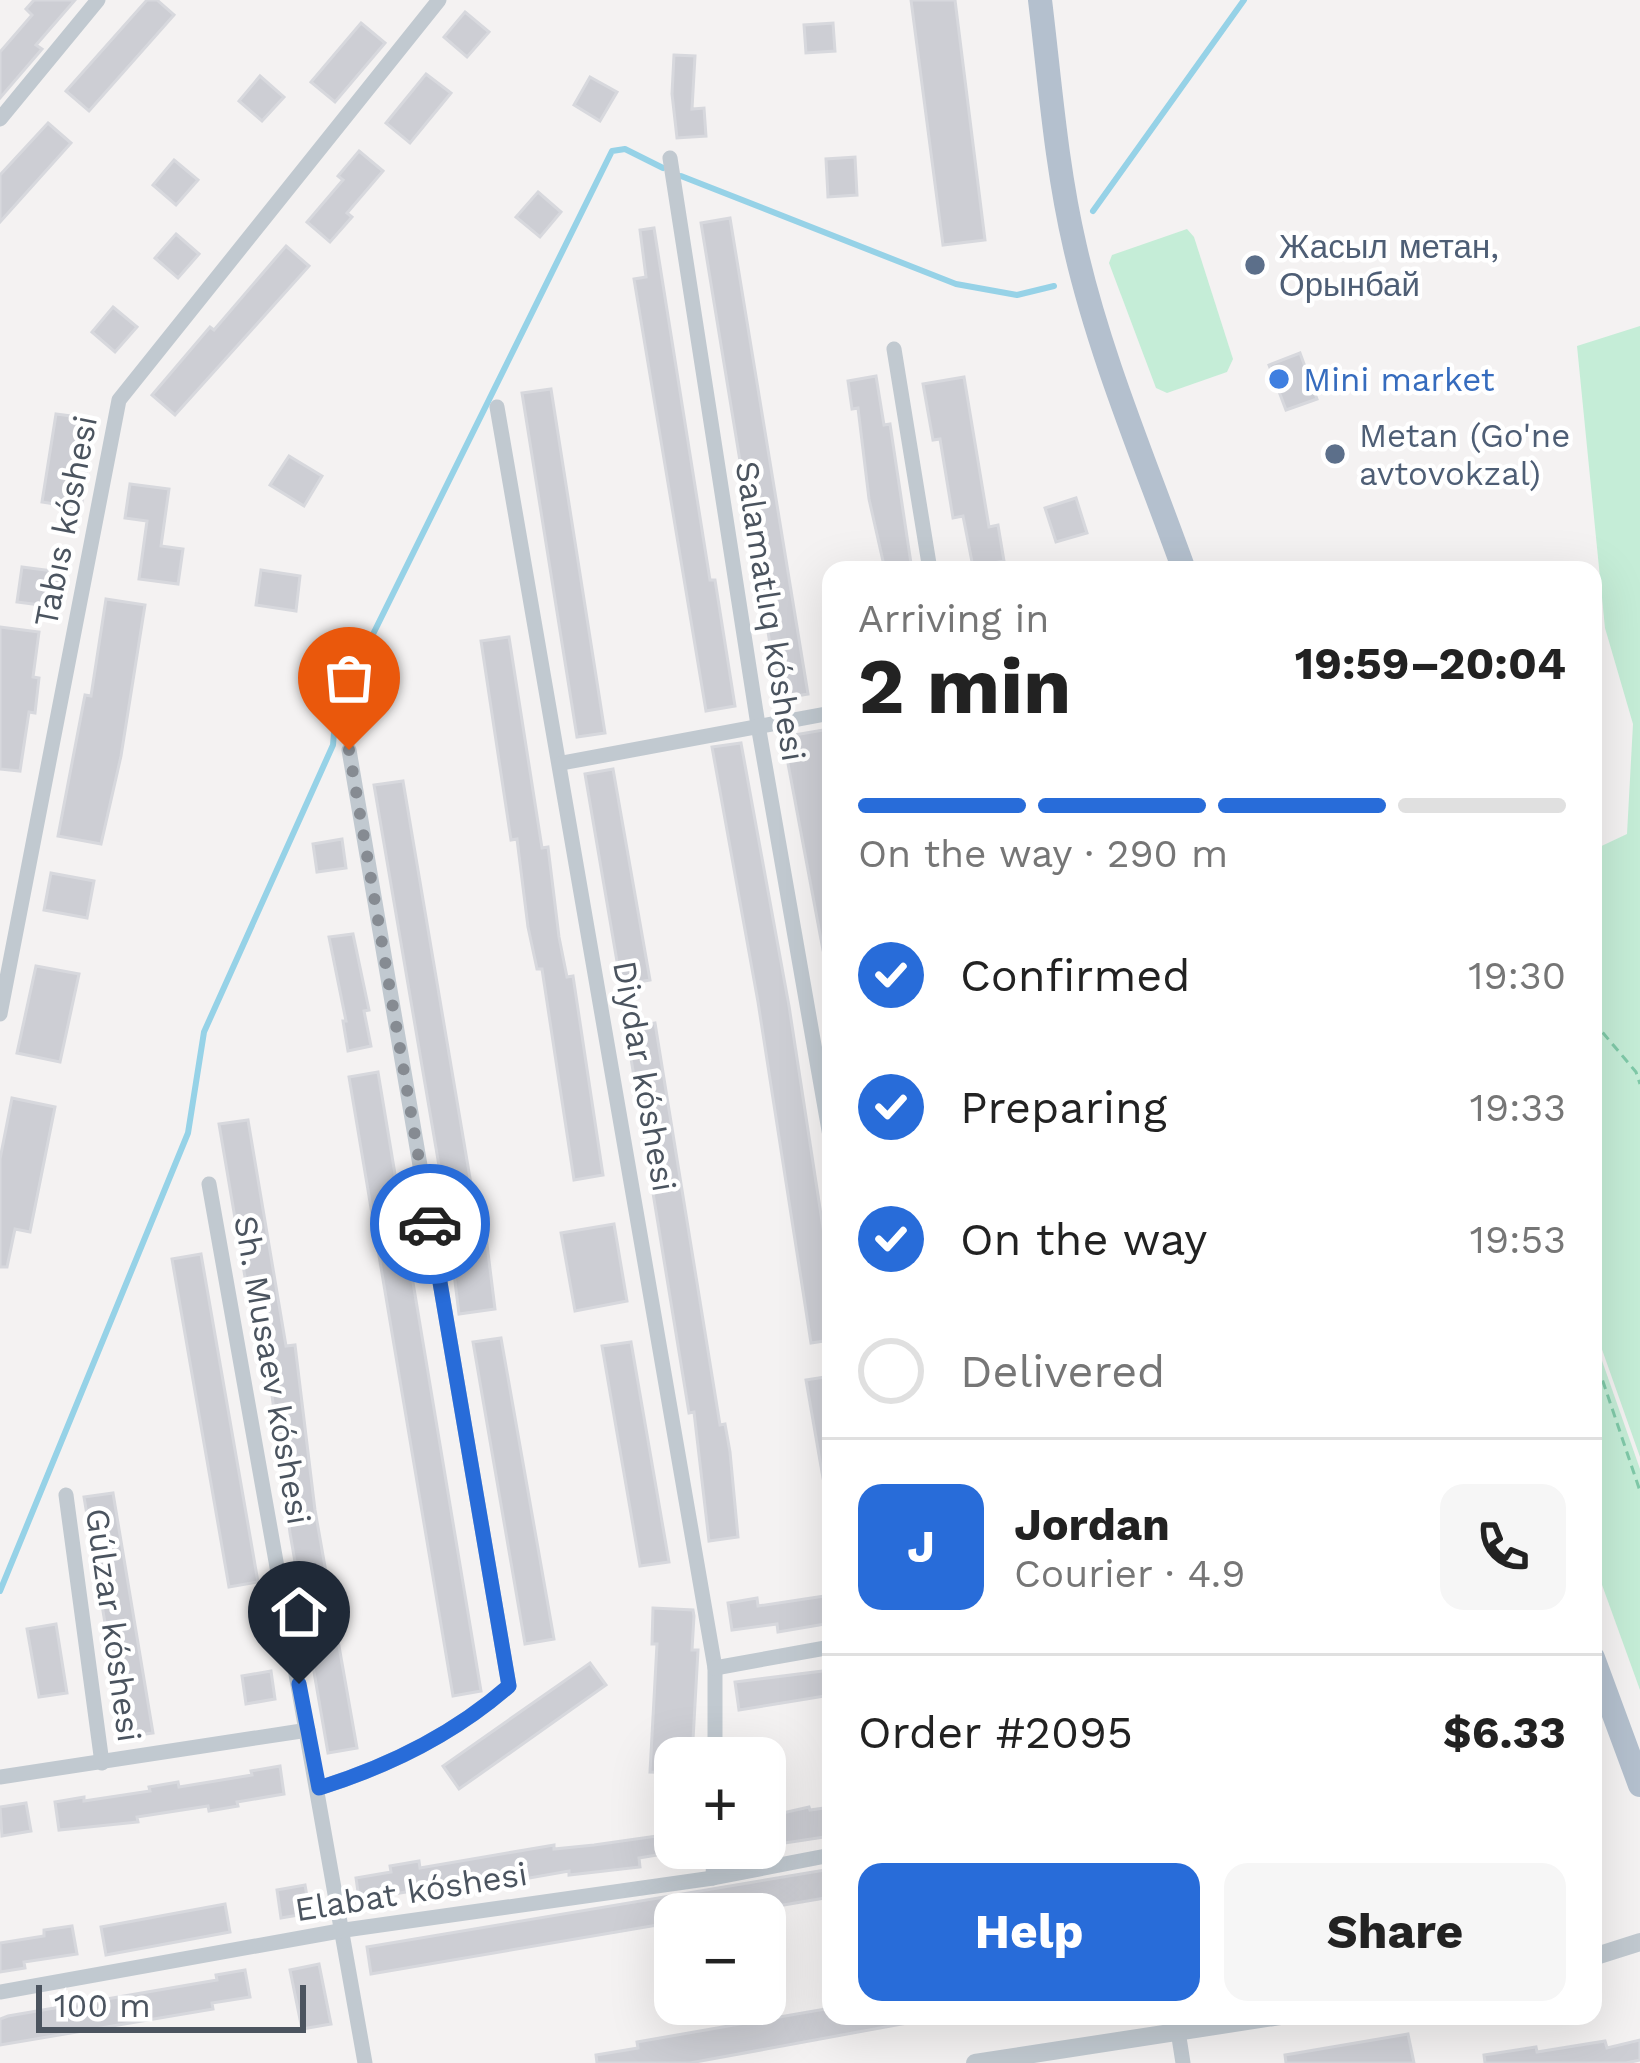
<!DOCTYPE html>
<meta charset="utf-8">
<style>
body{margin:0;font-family:"Work Sans",sans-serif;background:#f6f6f6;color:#222;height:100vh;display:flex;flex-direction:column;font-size:45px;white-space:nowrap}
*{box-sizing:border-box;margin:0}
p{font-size:39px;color:#767676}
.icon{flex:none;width:66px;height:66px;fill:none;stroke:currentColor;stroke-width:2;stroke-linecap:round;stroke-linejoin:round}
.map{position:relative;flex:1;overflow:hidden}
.panel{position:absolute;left:822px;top:561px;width:780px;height:1464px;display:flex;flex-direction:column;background:#fff;border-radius:24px;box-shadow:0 12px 48px #0002}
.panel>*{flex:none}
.buttons{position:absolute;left:654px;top:1737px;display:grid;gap:24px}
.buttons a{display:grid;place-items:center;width:132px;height:132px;border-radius:24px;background:#fff;box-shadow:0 12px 48px #0002;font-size:60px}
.scale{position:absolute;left:36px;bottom:30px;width:270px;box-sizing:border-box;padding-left:12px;border:6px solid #4b545f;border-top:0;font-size:33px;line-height:42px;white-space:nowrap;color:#4b545f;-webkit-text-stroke:9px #fff;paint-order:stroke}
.pin{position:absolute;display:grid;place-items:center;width:102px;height:102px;color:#fff;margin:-123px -51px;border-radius:50% 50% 50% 0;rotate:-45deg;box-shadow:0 0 12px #0007}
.pin .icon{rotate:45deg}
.courier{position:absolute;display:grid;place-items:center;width:120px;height:120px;margin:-60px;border:9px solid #286cd9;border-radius:50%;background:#fff;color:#222;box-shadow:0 3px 15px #0007}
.headline em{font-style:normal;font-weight:700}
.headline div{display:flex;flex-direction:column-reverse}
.headline{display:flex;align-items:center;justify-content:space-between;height:204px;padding:0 36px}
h1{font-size:78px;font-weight:700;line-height:90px}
.bar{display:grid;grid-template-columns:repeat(4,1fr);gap:18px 12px;align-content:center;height:144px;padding:0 36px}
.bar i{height:15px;border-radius:9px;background:#e0e0e0}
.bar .on{background:#286cd9}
.bar p{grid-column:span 4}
.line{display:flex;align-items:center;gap:30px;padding:0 36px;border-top:3px solid #e0e0e0}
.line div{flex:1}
.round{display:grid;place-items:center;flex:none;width:126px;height:126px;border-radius:24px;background:#f6f6f6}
ol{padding:0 36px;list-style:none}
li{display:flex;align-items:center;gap:36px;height:132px}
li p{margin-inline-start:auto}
li .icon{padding:12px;border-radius:50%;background:#286cd9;color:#fff;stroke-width:4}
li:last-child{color:#767676}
li i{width:66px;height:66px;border:6px solid #e0e0e0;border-radius:50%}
.primary-button{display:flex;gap:24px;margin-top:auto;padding:24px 36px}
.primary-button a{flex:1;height:138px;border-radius:24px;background:#286cd9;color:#fff;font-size:48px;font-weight:700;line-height:138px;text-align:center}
.primary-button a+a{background:#f6f6f6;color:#222}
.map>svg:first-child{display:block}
.green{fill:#c5edd7}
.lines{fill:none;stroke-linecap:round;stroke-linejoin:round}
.stream{stroke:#96d2e7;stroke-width:6}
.building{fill:#cdced4;stroke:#d7d8dd;stroke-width:3}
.path{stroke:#7fc9a8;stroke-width:3;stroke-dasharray:9 6;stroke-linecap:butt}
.minor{stroke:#c1c9d0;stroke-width:15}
.tertiary{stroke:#c1c9d0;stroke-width:18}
.primary{stroke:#b4c0ce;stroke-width:24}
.done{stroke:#868b92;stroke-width:12;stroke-dasharray:0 21.6}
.route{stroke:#286cd9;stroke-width:15}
.service-dot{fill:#5c6f8a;stroke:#fff;stroke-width:4.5}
.shop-dot{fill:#3f7fe0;stroke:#fff;stroke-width:4.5}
.labels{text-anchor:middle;stroke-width:9;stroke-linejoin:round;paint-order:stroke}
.service-label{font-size:33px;fill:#4e5e75;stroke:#fff;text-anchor:start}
.shop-label{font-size:33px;fill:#366cbe;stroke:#fff;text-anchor:start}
.street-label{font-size:33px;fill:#4b545f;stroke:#fff}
</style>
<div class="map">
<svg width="1640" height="2063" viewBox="0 0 1640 2063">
<rect width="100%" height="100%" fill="#f4f2f2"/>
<g class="green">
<polygon points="1187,229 1194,237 1233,359 1227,372 1167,393 1156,388 1109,263 1112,255"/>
<polygon points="1640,326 1640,1457 1593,1324 1593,850 1627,834 1633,724 1605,628 1577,346"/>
<polygon points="1593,1335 1640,1469 1640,1690 1593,1560"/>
</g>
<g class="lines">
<g class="stream">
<polyline points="681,176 956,284 1017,295 1054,286"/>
<polyline points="1093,211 1244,0"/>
<polyline points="0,1591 188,1133 204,1032 333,745 336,709 612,151 625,149 663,168"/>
</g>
</g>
<g class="building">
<polygon points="34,0 75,0 36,45 42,49 0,98 0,52 32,15 26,9"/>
<polygon points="147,0 157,0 174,15 89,111 66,91"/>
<polygon points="911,0 955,0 985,240 943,245"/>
<polygon points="465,12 489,32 467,57 444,37"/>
<polygon points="361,23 385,43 335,102 311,82"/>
<polygon points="833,23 835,51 806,53 804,25"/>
<polygon points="674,55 695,56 692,109 704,108 706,136 677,138 672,94"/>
<polygon points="426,74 451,93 410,143 386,123"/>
<polygon points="260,76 284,97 262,121 239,101"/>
<polygon points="590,77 617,92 600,121 574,105"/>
<polygon points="48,123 71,143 0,222 0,175"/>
<polygon points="359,151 383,171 347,213 352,217 330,242 307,222 343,180 338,176"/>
<polygon points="855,157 857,195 828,197 826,159"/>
<polygon points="174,160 198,180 176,205 153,185"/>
<polygon points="538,192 561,212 540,237 516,217"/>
<polygon points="730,218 808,694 779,699 701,223"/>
<polygon points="654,228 710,580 715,580 735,706 706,711 634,279 646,277 640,230"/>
<polygon points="176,234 199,254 178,278 155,258"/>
<polygon points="286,246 309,266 175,415 152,395 210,327 214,330"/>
<polygon points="113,307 137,327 115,352 92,332"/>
<polygon points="1300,353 1317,399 1286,410 1269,365"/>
<polygon points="876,376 884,425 890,424 912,570 885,570 869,499 858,408 852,409 848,381"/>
<polygon points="964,377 989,527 998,525 1004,561 973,567 963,516 953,518 940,439 933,440 923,384"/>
<polygon points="551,389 605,733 577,737 522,393"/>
<polygon points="56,414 95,419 81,508 42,502"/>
<polygon points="289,456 322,476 304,506 270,485"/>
<polygon points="130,484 169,489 161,546 183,549 178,584 139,579 147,521 125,518"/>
<polygon points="1076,498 1087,533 1056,542 1045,508"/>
<polygon points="22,567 61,572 56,607 17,602"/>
<polygon points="261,570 300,576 296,611 256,605"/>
<polygon points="106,599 145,605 121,756 101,844 58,836 85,695 91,696"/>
<polygon points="0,627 39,632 33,677 39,678 35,713 29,712 20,771 0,769"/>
<polygon points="509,637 542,848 548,847 559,937 567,977 573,976 603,1175 574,1180 542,969 537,969 528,927 517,839 511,840 481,641"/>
<polygon points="829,729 831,949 823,950 783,737"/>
<polygon points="741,743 789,1006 831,1280 831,1340 811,1343 758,1002 712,747"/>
<polygon points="613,769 650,980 621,985 585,774"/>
<polygon points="403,781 472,1190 444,1195 374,785"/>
<polygon points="342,839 346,868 317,872 313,844"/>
<polygon points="51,873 94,881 87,918 44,910"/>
<polygon points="353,934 369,1010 364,1011 371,1046 348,1051 343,1021 346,1021 329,937"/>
<polygon points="36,966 79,974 60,1062 17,1053"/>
<polygon points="655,1023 720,1425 725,1424 730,1452 738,1537 709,1541 694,1412 689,1413 626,1028"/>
<polygon points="378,1072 481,1691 453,1696 349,1077"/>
<polygon points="12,1098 55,1107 30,1232 15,1229 7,1267 0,1267 0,1159"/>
<polygon points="248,1120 286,1346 295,1345 315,1510 357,1748 328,1753 290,1533 264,1334 255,1336 219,1124"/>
<polygon points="484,1220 495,1309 459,1314 448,1224"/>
<polygon points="614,1224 627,1301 575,1311 561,1233"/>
<polygon points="201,1254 258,1582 229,1587 172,1259"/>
<polygon points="501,1338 554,1639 525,1644 473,1342"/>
<polygon points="631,1342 669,1562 640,1566 602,1346"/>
<polygon points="831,1376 831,1477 823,1478 806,1380"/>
<polygon points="113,1493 153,1733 124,1737 84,1497"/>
<polygon points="831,1595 831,1623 778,1632 777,1624 732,1630 728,1603 757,1598 758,1606"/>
<polygon points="653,1608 693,1610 694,1616 692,1650 698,1650 692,1758 675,1758 675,1773 650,1772 657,1644 652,1644"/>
<polygon points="56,1624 67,1693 39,1697 27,1629"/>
<polygon points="590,1663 606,1685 459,1789 443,1766"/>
<polygon points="831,1670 831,1695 739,1710 735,1682"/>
<polygon points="271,1671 275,1699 246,1704 242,1676"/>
<polygon points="280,1766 284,1794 237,1802 238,1806 209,1811 208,1806 137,1817 138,1822 59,1830 55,1802 84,1797 84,1801 150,1791 149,1787 178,1782 179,1787 252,1775 251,1771"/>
<polygon points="26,1803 31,1831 2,1836 0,1807"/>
<polygon points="809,1807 810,1810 831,1807 831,1836 765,1846 765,1817"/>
<polygon points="675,1823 675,1852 639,1858 640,1867 569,1875 569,1871 438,1894 436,1887 388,1895 389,1901 360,1906 356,1878 391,1872 390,1866 419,1861 420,1868 554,1845 554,1849 594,1845 657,1836 656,1826"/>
<polygon points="831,1869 831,1897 730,1914 675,1914 675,1922 371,1974 367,1947"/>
<polygon points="305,1885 310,1913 281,1918 277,1890"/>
<polygon points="225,1904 230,1932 106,1955 101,1927"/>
<polygon points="72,1926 77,1954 24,1962 25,1968 0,1972 0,1943 44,1936 44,1930"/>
<polygon points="319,1964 331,2024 302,2029 290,1970"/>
<polygon points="245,1970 250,1997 212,2003 213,2009 0,2045 0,2019 8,2016 217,1980 216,1975"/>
<polygon points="831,2008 831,2016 906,2016 907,2023 690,2063 597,2063 596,2055 638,2048 637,2042"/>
<polygon points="1408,2034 1414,2063 1286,2063 1285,2055"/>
<polygon points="1640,2040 1640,2060 1626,2063 1485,2063 1484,2055 1536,2047 1537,2052 1605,2041 1607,2048"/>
</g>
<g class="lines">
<g class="path">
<polyline points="1593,1021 1636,1072 1640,1084"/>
<polyline points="1593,1352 1640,1491"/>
</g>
<g class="minor">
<polyline points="0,119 98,0"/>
<polyline points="670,158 758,725 831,1142"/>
<polyline points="894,349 930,570"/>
<polyline points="497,407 715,1668 715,1758"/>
<polyline points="562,763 831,713"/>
<polyline points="0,1014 119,400 439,0"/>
<polyline points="209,1184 365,2063"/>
<polyline points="66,1495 102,1763"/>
<polyline points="715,1668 831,1647"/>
<polyline points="0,1777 308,1730"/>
<path d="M319,1788C390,1766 453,1735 509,1686L349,750"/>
<polyline points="713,1878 714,1848"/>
<polyline points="0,1992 345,1930 713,1878 831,1855"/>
<polyline points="1178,2031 1183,2063"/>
</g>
<g class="tertiary">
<polyline points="1593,1957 1640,1942"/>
<polyline points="975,2063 1280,2016"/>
</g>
<g class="primary">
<path d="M1040,0C1050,82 1056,166 1075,247C1100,357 1146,464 1184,570"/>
<polyline points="1593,1658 1640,1785"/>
</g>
</g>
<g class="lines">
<polyline class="done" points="349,750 430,1224"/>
<path class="route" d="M299,1684L319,1788C390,1766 453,1735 509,1686L430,1224"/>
</g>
<g class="service-dot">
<circle cx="1255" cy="265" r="12"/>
<circle cx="1335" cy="454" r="12"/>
</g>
<circle class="shop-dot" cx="1279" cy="379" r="12"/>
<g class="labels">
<g class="service-label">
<text x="1279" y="258">Жасыл метан,<tspan x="1279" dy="38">Орынбай</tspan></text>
<text x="1359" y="447">Metan (Go'ne<tspan x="1359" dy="38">avtovokzal)</tspan></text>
</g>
<g class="shop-label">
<text x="1303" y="391">Mini market</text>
</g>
<g class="street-label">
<text transform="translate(65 521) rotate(-79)" y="12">Tabıs kóshesi</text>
<text transform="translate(771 611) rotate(81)" y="12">Salamatlıq kóshesi</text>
<text transform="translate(645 1076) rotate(80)" y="12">Diydar kóshesi</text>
<text transform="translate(273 1370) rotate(80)" y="12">Sh. Musaev kóshesi</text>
<text transform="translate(114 1625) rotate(82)" y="12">Gúlzar kóshesi</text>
<text transform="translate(411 1891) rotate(-9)" y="12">Elabat kóshesi</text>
</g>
</g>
</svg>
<div class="buttons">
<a>+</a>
<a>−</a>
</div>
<div class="scale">100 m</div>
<div class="pin" style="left:349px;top:750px;background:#ea580c"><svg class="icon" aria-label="bag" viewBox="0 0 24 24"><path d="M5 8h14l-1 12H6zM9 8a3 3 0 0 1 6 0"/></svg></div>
<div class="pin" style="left:299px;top:1684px;background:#1f2937"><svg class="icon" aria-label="home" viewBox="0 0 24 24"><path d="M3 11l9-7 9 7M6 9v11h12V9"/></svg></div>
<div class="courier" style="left:430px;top:1224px"><svg class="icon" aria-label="car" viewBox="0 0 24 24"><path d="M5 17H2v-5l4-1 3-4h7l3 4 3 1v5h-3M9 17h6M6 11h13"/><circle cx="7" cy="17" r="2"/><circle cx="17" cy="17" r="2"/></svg></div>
<section class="panel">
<div class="headline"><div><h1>2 min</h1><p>Arriving in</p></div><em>19:59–20:04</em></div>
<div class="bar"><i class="on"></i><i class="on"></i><i class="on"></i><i></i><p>On the way · 290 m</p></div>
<ol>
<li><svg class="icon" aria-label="check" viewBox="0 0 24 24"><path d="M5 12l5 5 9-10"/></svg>Confirmed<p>19:30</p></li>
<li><svg class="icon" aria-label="check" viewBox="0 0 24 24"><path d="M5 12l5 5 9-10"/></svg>Preparing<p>19:33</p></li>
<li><svg class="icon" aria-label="check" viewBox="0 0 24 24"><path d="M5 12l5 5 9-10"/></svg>On the way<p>19:53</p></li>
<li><i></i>Delivered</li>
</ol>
<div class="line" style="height:216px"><b class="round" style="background:#286cd9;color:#fff">J</b><div><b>Jordan</b><p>Courier · 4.9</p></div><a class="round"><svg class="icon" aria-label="phone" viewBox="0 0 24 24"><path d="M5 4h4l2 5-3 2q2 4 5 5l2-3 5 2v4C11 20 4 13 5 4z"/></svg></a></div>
<div class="line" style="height:156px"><div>Order #2095</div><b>$6.33</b></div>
<div class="primary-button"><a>Help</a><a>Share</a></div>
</section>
</div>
